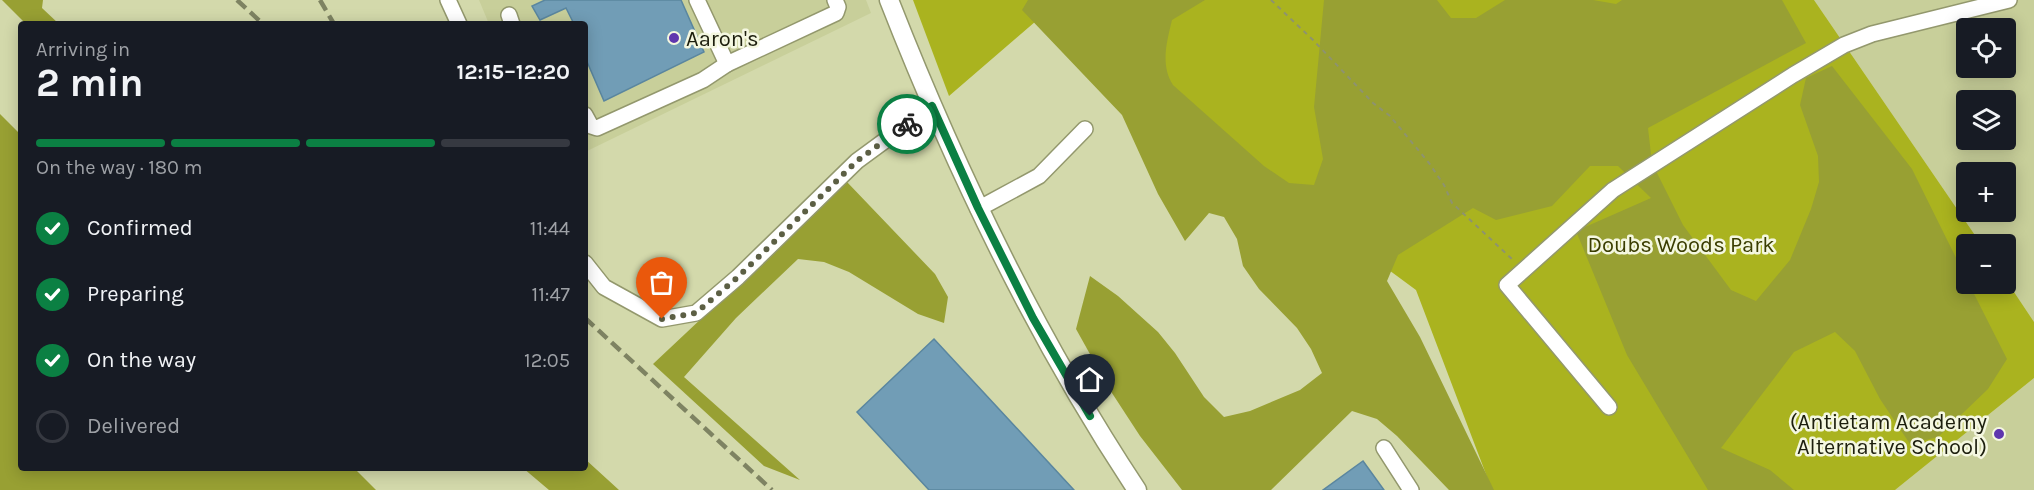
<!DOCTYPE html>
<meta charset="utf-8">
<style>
body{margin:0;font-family:Karla,sans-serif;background:#242831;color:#f1f3f6;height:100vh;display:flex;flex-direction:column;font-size:22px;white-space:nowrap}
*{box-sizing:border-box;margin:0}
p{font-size:20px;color:#9ea1a6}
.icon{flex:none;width:33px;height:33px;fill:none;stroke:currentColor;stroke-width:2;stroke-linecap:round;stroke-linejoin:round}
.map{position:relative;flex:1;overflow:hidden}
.details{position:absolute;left:18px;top:21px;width:570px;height:450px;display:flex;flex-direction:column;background:#171b24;border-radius:6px;box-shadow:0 3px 15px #0003}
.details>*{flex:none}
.fabs{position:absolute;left:1956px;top:18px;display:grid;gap:12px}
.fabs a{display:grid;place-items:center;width:60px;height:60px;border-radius:6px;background:#171b24;box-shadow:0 3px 15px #0003;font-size:30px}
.pin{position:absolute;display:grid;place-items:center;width:51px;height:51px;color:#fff;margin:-62px -26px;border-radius:50% 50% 50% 0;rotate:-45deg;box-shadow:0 0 6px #0007}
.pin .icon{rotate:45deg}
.courier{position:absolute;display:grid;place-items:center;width:60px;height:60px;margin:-30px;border:4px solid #0b8043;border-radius:50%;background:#fff;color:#222;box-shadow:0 2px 8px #0007}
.headline em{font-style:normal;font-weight:700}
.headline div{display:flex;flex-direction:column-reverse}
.headline{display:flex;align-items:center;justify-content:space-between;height:102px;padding:0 18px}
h1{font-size:39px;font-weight:700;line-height:45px}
.bar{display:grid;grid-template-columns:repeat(4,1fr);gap:9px 6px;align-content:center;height:72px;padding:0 18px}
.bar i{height:8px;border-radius:4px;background:#363941}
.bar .on{background:#0b8043}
.bar p{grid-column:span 4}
ol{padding:0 18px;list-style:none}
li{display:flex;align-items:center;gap:18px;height:66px}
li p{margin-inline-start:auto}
li .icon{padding:6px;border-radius:50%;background:#0b8043;color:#fff;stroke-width:4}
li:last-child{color:#9ea1a6}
li i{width:33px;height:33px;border:3px solid #363941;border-radius:50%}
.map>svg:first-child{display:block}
.built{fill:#c8cf9a;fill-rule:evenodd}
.green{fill:#aab31f}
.forest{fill:#98a033}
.building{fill:#719db6;stroke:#5a869f;stroke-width:1.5}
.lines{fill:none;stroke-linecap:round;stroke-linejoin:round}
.minor-casing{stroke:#93986d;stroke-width:18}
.major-casing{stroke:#93986d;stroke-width:21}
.path{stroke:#8e936f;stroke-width:2;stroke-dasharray:4.5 4.5;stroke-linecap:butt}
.minor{stroke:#fff;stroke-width:15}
.major{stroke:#fff;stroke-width:18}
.rail{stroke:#7e8362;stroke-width:4.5;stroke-dasharray:12 6;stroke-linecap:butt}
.done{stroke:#5c5f44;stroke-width:6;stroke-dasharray:0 10.8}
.route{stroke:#0b8043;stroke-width:8}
.poi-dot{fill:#5f36ae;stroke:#f4f7e0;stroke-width:2}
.labels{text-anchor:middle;stroke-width:5;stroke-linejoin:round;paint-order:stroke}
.poi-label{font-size:22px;fill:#1c1e0d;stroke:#f4f7e0;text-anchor:start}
.park-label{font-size:22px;fill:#3a3d00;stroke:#f4f7e0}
</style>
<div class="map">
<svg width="2034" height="490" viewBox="0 0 2034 490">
<rect width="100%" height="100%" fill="#d3d9ab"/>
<g class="built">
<polygon points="479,0 866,0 871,13 585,152 585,24 489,24"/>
<path d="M1814,0H2034V322L2006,280V244H1981ZM1966,28H2006V68H1966ZM1966,100H2006V140H1966ZM1966,172H2006V212H1966Z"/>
<polygon points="2034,378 2034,490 1895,490"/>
</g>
<polygon class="green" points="913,0 1814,0 1981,244 1966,244 1966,284 2006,284 2006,280 2034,322 2034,378 1895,490 1492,490 1416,290 1043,15 949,96"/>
<g class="forest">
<polygon points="2,0 43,0 42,8 59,24 26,24"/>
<path d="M1028,0H1205L1172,20C1167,41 1160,65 1173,85L1264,166L1289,183L1314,185L1323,159L1314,107L1324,0H1437L1451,18H1476L1505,0H1593L1616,4L1622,0H1782L1806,43L1648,128L1652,163L1683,225L1731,290L1756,301L1790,260L1811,209L1819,182L1818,156L1800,105L1806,78L1832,66L1912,169L1966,278V284H1969L2007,359L1988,389L1938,437L1910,444L1880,399L1855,351L1835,332L1794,352L1721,448L1770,470L1794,490H1708L1627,355L1576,231L1651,198L1618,166H1590L1552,206L1496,220L1473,208L1398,255L1387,281L1420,337L1494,490H1449L1397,436L1377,419L1352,411L1271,490H1182L1140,436L1110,390L1076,329L1090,276L1118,296L1158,332L1175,353L1204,397L1224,417L1250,411L1300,390L1322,373L1311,349L1297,328L1259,289L1243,266L1237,239L1224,217L1209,213L1185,241L1158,194L1122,115L1022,10Z"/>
<polygon points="0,114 21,135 21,468 354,468 376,490 0,490"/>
<polygon points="847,182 935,274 948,297 944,323 918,314 849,272 824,262 798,259 736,318 684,377 800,480 764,466 653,364"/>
<polygon points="585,459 619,490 549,490 523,468 585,468"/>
</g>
<g class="building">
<polygon points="545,0 681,0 704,52 604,101 585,57 585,24 574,24 566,8 540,20 532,6"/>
<polygon points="934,339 1074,490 929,490 857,412"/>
<polygon points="1363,461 1384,490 1323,490"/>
</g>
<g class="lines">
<defs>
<g id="minor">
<polyline points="448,0 459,24"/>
<polyline points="697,0 727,64 836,13 838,7 835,0"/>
<polyline points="509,15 512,24"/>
<polyline points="585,115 591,126 597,128 703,80 727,64"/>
<polyline points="978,209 1039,176 1085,129"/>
<polyline points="585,263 604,287 662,319 696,313 738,277 857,161 932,106"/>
<polyline points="1609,407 1507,285 1613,190 1793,75 1844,45 1872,34 2009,0"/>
<polyline points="1384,448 1411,490"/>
</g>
<path id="major" d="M889,0C956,171 1035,336 1137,490"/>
</defs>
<use href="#minor" class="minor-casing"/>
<use href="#major" class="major-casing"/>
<polyline class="path" points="1271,0 1313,40 1373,103 1390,116 1429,163 1444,185 1452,203 1513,260"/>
<use href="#minor" class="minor"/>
<use href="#major" class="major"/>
<g class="rail">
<polyline points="237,0 263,24"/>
<polyline points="320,0 334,24"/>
<polyline points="585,318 772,490"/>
</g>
</g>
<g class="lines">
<polyline class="done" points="662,319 696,313 738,277 857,161 907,124"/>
<polyline class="route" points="907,124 932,106 978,208 1033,318 1090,416"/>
</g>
<g class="poi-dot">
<circle cx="674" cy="38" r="6"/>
<circle cx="1999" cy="434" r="6"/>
</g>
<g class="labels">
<g class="poi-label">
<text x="686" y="46">Aaron's</text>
<text x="1987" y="429" text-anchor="end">(Antietam Academy<tspan x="1987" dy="25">Alternative School)</tspan></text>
</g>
<g class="park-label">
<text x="1681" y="252">Doubs Woods Park</text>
</g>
</g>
</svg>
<div class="fabs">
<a><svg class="icon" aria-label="locate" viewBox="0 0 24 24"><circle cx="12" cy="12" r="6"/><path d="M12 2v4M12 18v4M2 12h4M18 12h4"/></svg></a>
<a><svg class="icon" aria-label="layers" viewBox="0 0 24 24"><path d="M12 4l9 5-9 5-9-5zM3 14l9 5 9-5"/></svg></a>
<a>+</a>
<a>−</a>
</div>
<div class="pin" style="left:662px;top:319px;background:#ea580c"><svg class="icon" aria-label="bag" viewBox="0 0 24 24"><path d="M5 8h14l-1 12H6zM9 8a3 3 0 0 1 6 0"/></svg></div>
<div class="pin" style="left:1090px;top:416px;background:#1f2937"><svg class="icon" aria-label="home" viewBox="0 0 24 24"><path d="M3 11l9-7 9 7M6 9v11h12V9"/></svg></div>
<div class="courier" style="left:907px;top:124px"><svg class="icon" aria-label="bike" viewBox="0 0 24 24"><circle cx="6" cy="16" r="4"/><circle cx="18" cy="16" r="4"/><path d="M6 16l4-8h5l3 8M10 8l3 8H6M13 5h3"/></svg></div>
<section class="details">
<div class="headline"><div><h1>2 min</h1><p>Arriving in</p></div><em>12:15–12:20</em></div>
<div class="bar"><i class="on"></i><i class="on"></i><i class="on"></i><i></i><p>On the way · 180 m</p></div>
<ol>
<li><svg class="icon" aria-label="check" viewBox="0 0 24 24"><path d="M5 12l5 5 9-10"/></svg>Confirmed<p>11:44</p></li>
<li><svg class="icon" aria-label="check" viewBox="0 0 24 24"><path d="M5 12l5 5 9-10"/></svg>Preparing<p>11:47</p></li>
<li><svg class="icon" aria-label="check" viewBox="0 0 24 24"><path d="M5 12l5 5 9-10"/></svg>On the way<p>12:05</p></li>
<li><i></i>Delivered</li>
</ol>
</section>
</div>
